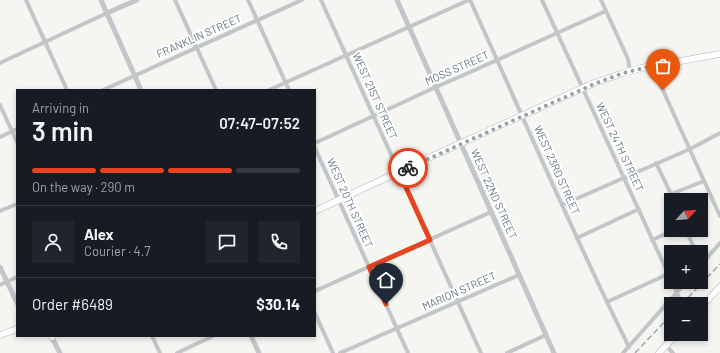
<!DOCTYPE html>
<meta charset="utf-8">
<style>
body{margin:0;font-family:Barlow,sans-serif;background:#20242c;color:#f1f3f6;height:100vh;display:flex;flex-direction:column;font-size:15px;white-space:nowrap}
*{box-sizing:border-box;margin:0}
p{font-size:13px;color:#9ea1a6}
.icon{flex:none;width:22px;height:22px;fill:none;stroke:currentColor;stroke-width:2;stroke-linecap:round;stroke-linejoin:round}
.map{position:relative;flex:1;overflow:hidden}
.side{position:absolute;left:16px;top:89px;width:300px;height:248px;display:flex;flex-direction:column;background:#171b24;border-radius:0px;box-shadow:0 2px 6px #0003}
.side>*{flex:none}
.needle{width:26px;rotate:64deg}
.controls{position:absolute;left:664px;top:193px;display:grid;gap:8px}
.controls a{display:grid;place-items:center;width:44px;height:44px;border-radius:0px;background:#171b24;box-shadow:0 2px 6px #0003;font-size:20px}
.pin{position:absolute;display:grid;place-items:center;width:34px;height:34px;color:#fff;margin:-41px -17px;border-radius:50% 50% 50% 0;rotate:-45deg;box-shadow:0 0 4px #0007}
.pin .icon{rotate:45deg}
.courier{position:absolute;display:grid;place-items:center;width:40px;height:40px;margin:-20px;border:3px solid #e64420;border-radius:50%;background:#fff;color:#222;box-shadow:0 1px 5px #0007}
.summary em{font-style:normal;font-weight:600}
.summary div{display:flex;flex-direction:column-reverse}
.summary{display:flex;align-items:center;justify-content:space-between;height:68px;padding:0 16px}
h1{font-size:26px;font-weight:600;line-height:30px}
.bar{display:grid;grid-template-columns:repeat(4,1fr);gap:6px 4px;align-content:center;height:48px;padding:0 16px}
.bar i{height:5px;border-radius:3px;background:#363941}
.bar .selected{background:#e64420}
.bar p{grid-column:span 4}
.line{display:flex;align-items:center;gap:10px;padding:0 16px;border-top:1px solid #363941}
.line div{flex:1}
.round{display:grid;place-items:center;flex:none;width:42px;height:42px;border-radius:0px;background:#20242c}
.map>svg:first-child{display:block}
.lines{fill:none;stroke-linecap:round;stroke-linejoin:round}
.secondary-casing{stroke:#b4babe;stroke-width:7}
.primary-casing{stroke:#b3b8bb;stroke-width:7}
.minor{stroke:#c2c6c9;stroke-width:4}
.tertiary{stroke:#c2c6c9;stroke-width:5}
.secondary{stroke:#fff;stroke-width:6}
.primary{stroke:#fff;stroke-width:6}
.rail{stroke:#a0a8ad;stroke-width:1.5;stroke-dasharray:6 3;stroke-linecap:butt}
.done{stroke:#96a2aa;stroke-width:4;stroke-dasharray:0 7.2}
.route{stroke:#e64420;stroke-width:5}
.labels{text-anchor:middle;stroke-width:4;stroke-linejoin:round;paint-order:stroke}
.street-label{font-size:11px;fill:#637683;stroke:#fff}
</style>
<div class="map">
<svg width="720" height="353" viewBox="0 0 720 353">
<rect width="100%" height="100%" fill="#f5f5f1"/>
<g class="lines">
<defs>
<g id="secondary">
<polyline points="701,307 720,287"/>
<polyline points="52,336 52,337"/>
<polyline points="659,353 677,334"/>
</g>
<g id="primary">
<polyline points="315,211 448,149 594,83 623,73 641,68 720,54"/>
<polyline points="0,335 17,329"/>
</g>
</defs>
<use href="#secondary" class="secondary-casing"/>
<use href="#primary" class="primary-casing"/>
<g class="minor">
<polyline points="26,0 67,90"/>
<polyline points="175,0 216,90"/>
<polyline points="248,0 289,90"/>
<polyline points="321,0 481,353"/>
<path d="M470,0C523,116 572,233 629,347"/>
<polyline points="542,0 671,280"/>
<polyline points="601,0 628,59 630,71"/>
<polyline points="0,63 107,13"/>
<polyline points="652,66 720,216"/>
<polyline points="103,90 302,0"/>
<polyline points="269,90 469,0"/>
<polyline points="0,105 17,142"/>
<polyline points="0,137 17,129"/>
<polyline points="315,143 436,87 466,74 606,11"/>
<polyline points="315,148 408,353"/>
<polyline points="656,163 671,194 704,181"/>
<polyline points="562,205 690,149 720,133"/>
<polyline points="0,211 17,204"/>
<polyline points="686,230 696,252"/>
<polyline points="577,238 639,209"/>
<polyline points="652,240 674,230"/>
<polyline points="701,265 720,243"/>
<polyline points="672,282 682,304"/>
<polyline points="0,285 17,277"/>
<polyline points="315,291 491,212"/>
<polyline points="607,302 668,274"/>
<polyline points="315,313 333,353"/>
<polyline points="152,336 160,353"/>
<polyline points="666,346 673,353"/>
<polyline points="177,353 213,336"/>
<polyline points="340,353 519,275"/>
<polyline points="507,353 546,335"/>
<polyline points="623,353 686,282"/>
</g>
<g class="tertiary">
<polyline points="101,0 141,90"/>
<polyline points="397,0 554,353"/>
<polyline points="107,13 137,0"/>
<polyline points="0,267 17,303"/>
<polyline points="51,336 60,353"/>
<polyline points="251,336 259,353"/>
</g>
<use href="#secondary" class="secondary"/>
<use href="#primary" class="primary"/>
<g class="rail">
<polyline points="682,304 720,264"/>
<polyline points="635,353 671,315"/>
</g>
</g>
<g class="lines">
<polyline class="done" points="408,168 594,84 623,73 652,66 663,90"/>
<polyline class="route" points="386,304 369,267 430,240 399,172 408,168"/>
</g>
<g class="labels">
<g class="street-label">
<text transform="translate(199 36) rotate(-24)" y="4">FRANKLIN STREET</text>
<text transform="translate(457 68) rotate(-24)" y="4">MOSS STREET</text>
<text transform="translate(375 96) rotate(66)" y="4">WEST 21ST STREET</text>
<text transform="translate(620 147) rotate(65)" y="4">WEST 24TH STREET</text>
<text transform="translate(557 170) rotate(66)" y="4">WEST 23RD STREET</text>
<text transform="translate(494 194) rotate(66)" y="4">WEST 22ND STREET</text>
<text transform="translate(350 203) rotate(66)" y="4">WEST 20TH STREET</text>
<text transform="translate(459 291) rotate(-24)" y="4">MARION STREET</text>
</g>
</g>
</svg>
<div class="controls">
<a><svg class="needle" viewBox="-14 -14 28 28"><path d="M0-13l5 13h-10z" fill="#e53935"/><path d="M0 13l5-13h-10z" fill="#9ea1a6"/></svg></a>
<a>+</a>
<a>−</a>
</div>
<div class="pin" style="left:663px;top:90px;background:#ea580c"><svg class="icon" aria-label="bag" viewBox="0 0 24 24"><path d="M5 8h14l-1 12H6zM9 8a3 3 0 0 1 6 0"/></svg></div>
<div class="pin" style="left:386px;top:304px;background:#1f2937"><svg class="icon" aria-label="home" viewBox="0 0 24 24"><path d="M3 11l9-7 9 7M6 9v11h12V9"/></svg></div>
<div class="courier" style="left:408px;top:168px"><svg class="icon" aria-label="bike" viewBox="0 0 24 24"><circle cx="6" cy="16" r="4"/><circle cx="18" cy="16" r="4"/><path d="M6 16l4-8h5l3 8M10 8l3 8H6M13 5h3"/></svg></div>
<section class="side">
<div class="summary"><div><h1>3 min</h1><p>Arriving in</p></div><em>07:47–07:52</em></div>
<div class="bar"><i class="selected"></i><i class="selected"></i><i class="selected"></i><i></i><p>On the way · 290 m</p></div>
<div class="line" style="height:72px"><a class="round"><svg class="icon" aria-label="person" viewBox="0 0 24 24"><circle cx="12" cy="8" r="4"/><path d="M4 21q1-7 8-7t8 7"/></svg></a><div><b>Alex</b><p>Courier · 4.7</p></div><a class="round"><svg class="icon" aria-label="chat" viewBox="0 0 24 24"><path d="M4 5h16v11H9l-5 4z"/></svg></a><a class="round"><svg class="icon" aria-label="phone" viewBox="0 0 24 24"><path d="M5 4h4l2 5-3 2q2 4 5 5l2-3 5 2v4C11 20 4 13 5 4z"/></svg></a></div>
<div class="line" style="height:52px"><div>Order #6489</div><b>$30.14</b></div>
</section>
</div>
